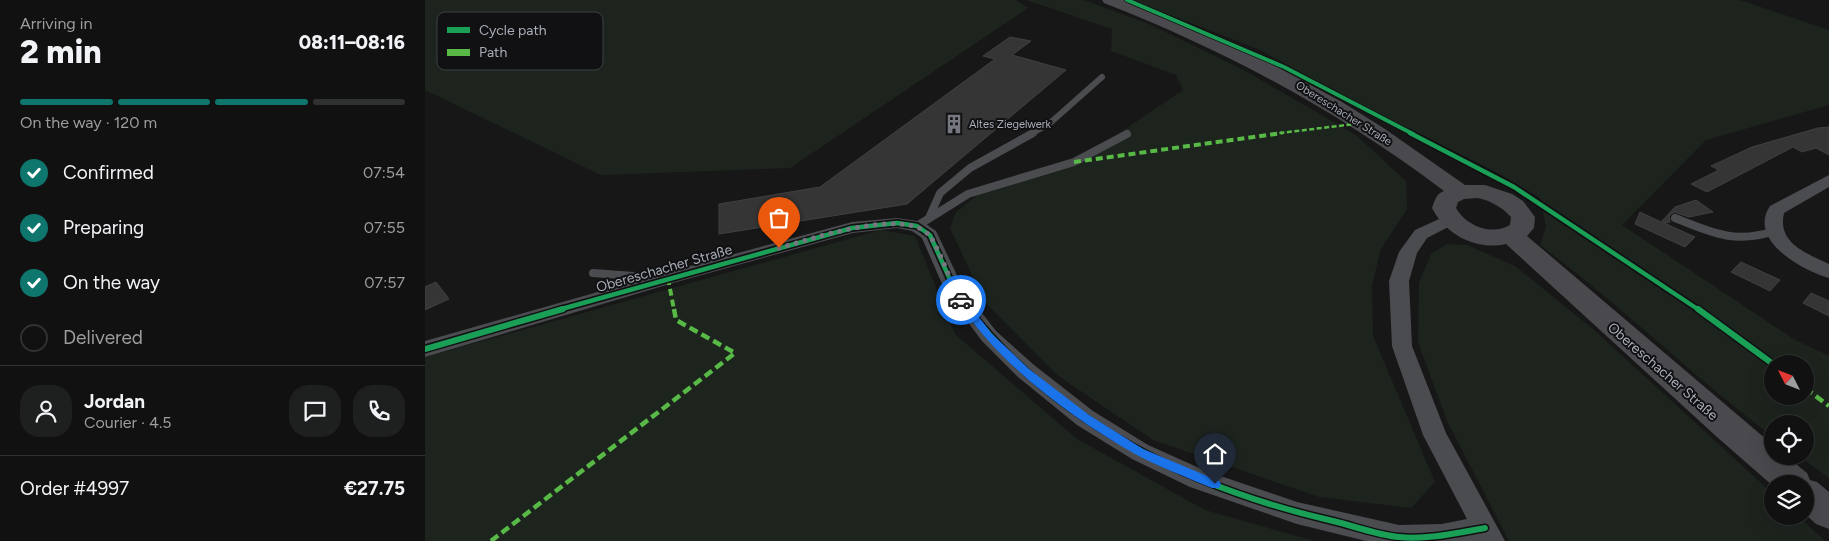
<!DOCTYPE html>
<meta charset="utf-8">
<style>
body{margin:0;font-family:Figtree,sans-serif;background:#1e1f1f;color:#f1f3f6;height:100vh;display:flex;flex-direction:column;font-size:19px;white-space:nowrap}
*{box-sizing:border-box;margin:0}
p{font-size:16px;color:#9c9d9f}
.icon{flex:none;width:28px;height:28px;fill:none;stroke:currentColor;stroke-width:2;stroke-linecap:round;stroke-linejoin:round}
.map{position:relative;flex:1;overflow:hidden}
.sheet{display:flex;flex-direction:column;background:#111;width:425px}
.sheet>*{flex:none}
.needle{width:32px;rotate:312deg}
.tools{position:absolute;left:1339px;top:355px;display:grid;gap:10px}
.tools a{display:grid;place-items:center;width:50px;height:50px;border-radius:50%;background:#111;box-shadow:0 5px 20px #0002,0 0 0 1px #303131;font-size:25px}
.pin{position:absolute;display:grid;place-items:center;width:42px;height:42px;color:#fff;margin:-51px -21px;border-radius:50% 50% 50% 0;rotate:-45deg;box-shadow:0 0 5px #0007}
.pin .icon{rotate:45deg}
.courier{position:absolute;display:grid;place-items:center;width:50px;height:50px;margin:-25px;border:4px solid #1a73e8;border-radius:50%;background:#fff;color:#222;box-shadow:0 1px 6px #0007}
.head em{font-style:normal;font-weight:800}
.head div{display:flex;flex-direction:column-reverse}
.head{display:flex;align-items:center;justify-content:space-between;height:85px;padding:0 20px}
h1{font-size:32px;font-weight:800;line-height:38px}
.bar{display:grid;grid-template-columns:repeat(4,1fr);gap:8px 5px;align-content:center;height:60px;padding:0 20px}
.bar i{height:6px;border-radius:4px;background:#303131}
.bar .selected{background:#0f766e}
.bar p{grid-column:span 4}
.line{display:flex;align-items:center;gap:12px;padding:0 20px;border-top:1px solid #303131}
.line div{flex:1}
.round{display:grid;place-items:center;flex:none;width:52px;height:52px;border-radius:20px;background:#1e1f1f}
ol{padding:0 20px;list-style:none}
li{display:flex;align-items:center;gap:15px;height:55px}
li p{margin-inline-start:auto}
li .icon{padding:5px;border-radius:50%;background:#0f766e;color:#fff;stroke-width:4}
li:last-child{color:#9c9d9f}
li i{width:28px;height:28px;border:2px solid #303131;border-radius:50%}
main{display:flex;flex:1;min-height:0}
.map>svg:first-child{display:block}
.green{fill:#1d241e;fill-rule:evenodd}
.building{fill:#353536;stroke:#3f4043}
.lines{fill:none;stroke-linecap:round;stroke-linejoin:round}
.lane-far1{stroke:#4b4c50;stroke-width:6}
.lane{stroke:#4b4c50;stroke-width:8}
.street{fill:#4b4c50;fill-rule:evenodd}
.secondary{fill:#4a4a4e;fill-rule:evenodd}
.quiet-far2{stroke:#58b947;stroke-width:2.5;stroke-dasharray:5 2.5;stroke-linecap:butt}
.quiet-far1{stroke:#58b947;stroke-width:4;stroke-dasharray:7 4;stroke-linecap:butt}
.quiet{stroke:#58b947;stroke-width:4.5;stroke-dasharray:9 4.5;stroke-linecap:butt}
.cycleway-far2-casing{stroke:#111113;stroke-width:5.5}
.cycleway-far1-casing{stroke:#111113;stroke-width:8}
.cycleway-casing{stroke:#111113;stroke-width:9}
.cycleway-far2{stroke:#1a9f57;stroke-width:4}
.cycleway-far1{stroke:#1a9f57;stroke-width:4.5}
.cycleway{stroke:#1a9f57;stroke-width:6}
.route{fill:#1a73e8}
.done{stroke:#757880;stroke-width:5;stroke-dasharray:0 9}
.labels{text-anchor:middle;stroke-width:4;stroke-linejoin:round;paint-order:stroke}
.far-street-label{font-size:11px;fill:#a8adb8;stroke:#111113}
.far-poi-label{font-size:11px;fill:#a8adb8;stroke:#111113;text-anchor:start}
.street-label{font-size:14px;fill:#a8adb8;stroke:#111113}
.key{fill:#111113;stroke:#3e4045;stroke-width:1}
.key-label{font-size:14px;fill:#a8adb8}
</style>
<main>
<section class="sheet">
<div class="head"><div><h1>2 min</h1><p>Arriving in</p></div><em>08:11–08:16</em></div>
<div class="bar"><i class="selected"></i><i class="selected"></i><i class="selected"></i><i></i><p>On the way · 120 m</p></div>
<ol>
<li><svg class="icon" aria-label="check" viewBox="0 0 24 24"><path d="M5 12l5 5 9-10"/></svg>Confirmed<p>07:54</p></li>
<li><svg class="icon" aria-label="check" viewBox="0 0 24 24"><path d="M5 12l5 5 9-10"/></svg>Preparing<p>07:55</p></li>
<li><svg class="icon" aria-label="check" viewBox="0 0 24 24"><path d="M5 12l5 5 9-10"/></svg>On the way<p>07:57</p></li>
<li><i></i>Delivered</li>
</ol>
<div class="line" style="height:90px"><a class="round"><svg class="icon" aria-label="person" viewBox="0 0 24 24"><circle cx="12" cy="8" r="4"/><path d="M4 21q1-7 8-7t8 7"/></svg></a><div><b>Jordan</b><p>Courier · 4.5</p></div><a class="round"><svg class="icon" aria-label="chat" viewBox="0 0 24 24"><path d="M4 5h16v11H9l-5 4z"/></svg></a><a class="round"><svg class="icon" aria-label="phone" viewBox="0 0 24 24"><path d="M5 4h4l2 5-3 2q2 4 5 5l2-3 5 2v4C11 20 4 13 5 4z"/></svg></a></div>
<div class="line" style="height:65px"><div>Order #4997</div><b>€27.75</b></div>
</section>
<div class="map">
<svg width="1404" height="541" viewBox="0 0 1404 541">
<rect width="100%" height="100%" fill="#171717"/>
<g class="green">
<polygon points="0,0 591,0 603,8 365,168 176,175 0,90"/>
<polygon points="601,0 659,0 724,24 815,68 931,135 981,181 982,209 956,249 947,285 948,336 1010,482 986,508 894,497 728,440 632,375 559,301 525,228 531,212 555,193 647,165 758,90 751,75 686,51 687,29"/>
<path d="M707,0H1315L1404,30V105L1281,140L1197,225L1370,340L1404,356V478L1374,456H1380V424H1348L1347,436C1267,376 1196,305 1115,245L1121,227L1115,198L1073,173L950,112L835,50ZM1348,364H1380V396H1348Z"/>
<polygon points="456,230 490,236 530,334 652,439 780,510 889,541 0,541 0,357"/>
<polygon points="1022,244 1042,245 1090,266 1168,329 1347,493 1348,516 1373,516 1400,541 1084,541 1022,421 993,342 994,283 1006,254"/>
</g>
<g class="building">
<polygon points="585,37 606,41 587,55 641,70 482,204 294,234 294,204 395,187 570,59 558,56"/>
<polygon points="1404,127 1404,155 1391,148 1377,152 1368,147 1282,192 1266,184 1294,170 1286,166 1327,147 1393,128"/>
<polygon points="1271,200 1288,212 1264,217 1249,212 1244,216 1245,222 1239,223 1270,237 1260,247 1210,224 1215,212 1236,222 1250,207"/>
<polygon points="1316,262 1355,280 1345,291 1306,272"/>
<polygon points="11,282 24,299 0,310 0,287"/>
<polygon points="1386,293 1404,301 1404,316 1378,303"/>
</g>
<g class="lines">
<polyline class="lane-far1" points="606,134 624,124 677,77"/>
<g class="lane">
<polyline points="504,218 515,193 545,168 608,133"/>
<path d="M1250,218C1287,233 1310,244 1350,231"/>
<polyline points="492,226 543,194 649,162 702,134"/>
<polyline points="168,273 236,278"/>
</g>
<g class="street">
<path d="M1404,175V187L1359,213C1352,243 1381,253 1404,264V278C1378,271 1322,240 1345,206Z"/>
<polygon points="1025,214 1031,215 1034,219 1031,223 1002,238 992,253 984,281 987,346 1021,433 1080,541 941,541 872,524 765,487 707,459 652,425 593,377 557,341 521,293 497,238 487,231 472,228 428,233 248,283 0,357 0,341 243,272 427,222 472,218 492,221 498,222 511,231 539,290 571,331 609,365 668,411 723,445 781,471 872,502 974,525 1017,524 1042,519 998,435 967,346 964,281 974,252 990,230"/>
</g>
<path class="secondary" d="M677,0H700L785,34L830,55L917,102L960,129L1040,185H1060L1087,194L1098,201L1110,217L1109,228L1102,236L1348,445V456H1361L1382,473L1385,480L1392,482L1404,492V529L1391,524L1380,514V484H1348V486L1292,437L1081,244C1051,251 1020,234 1007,208C1010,200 1011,194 1019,191C911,110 804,52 679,3ZM1053,198C1066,201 1077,207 1086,217L1085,225C1067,236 1041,226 1031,208L1033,202L1039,199Z"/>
<polyline class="quiet-far2" points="847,134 938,123"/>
<g class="quiet-far1">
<polyline points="649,162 857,133"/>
<polyline points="243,278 249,310"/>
</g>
<g class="quiet">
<polyline points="1380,388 1404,406"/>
<polyline points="66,541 310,353 251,320 249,309"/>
</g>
<defs>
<polyline id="cycleway-far2" points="702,0 859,67 988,134"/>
<g id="cycleway-far1">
<polyline points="985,133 1089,187 1274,310"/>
<polyline points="133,310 427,228 472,223 492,226 505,235 531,293 544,310"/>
</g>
<g id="cycleway">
<path d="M543,309C631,424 769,489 908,521C929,526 952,535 974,537C1002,540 1032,533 1060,528"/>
<polyline points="1273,309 1348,364"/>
<polyline points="0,349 138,309"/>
</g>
</defs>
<use href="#cycleway-far2" class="cycleway-far2-casing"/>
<use href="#cycleway-far1" class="cycleway-far1-casing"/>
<use href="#cycleway" class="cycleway-casing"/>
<use href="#cycleway-far2" class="cycleway-far2"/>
<use href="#cycleway-far1" class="cycleway-far1"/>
<use href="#cycleway" class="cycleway"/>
</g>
<path class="route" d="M536,297L539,298L567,334L604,369L664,415L718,449L794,481L796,484L794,488H787C761,477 734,467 710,454C645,417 573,364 532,300Z"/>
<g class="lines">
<path class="done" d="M354,248C386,239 479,207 504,235C511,242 526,281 531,293L536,300"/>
</g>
<defs>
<symbol id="building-bare" viewBox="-9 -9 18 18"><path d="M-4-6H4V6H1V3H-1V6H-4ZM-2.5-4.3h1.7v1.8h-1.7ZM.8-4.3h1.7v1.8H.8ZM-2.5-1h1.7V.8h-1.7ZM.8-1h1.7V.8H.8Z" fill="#757880" stroke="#111113" stroke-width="2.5" paint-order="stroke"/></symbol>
</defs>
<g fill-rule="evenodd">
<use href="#building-bare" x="515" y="110" width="28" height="28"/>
</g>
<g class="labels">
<g class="far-street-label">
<text transform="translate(919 113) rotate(32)" y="4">Obereschacher Straße</text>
</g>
<g class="far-poi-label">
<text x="544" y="128">Altes Ziegelwerk</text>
</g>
<g class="street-label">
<text transform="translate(239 268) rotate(-16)" y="5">Obereschacher Straße</text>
<text transform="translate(1238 371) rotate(41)" y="5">Obereschacher Straße</text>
</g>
</g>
<rect x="12" y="12" width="166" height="58" rx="8" class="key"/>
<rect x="22" y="27" width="23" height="6" fill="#1a9f57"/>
<rect x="22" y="49" width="23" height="7" fill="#58b947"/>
<g class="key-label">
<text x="54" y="35">Cycle path</text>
<text x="54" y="57">Path</text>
</g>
</svg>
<div class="tools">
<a><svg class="needle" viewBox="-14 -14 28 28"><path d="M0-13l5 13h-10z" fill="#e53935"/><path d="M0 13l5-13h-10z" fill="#9c9d9f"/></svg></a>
<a><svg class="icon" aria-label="locate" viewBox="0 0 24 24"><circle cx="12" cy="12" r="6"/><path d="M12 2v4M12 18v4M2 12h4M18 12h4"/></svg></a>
<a><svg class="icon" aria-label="layers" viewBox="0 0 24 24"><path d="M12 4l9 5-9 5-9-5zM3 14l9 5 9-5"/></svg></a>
</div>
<div class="pin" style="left:354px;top:248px;background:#ea580c"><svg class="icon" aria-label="bag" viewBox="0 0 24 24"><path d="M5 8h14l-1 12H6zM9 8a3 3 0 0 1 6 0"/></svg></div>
<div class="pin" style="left:790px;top:484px;background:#1f2937"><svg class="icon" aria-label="home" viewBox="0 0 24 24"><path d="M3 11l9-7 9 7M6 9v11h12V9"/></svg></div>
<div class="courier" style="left:536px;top:300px"><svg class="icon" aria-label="car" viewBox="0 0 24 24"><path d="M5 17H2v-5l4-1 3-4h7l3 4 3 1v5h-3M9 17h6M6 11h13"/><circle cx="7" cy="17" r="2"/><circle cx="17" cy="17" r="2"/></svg></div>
</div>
</main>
